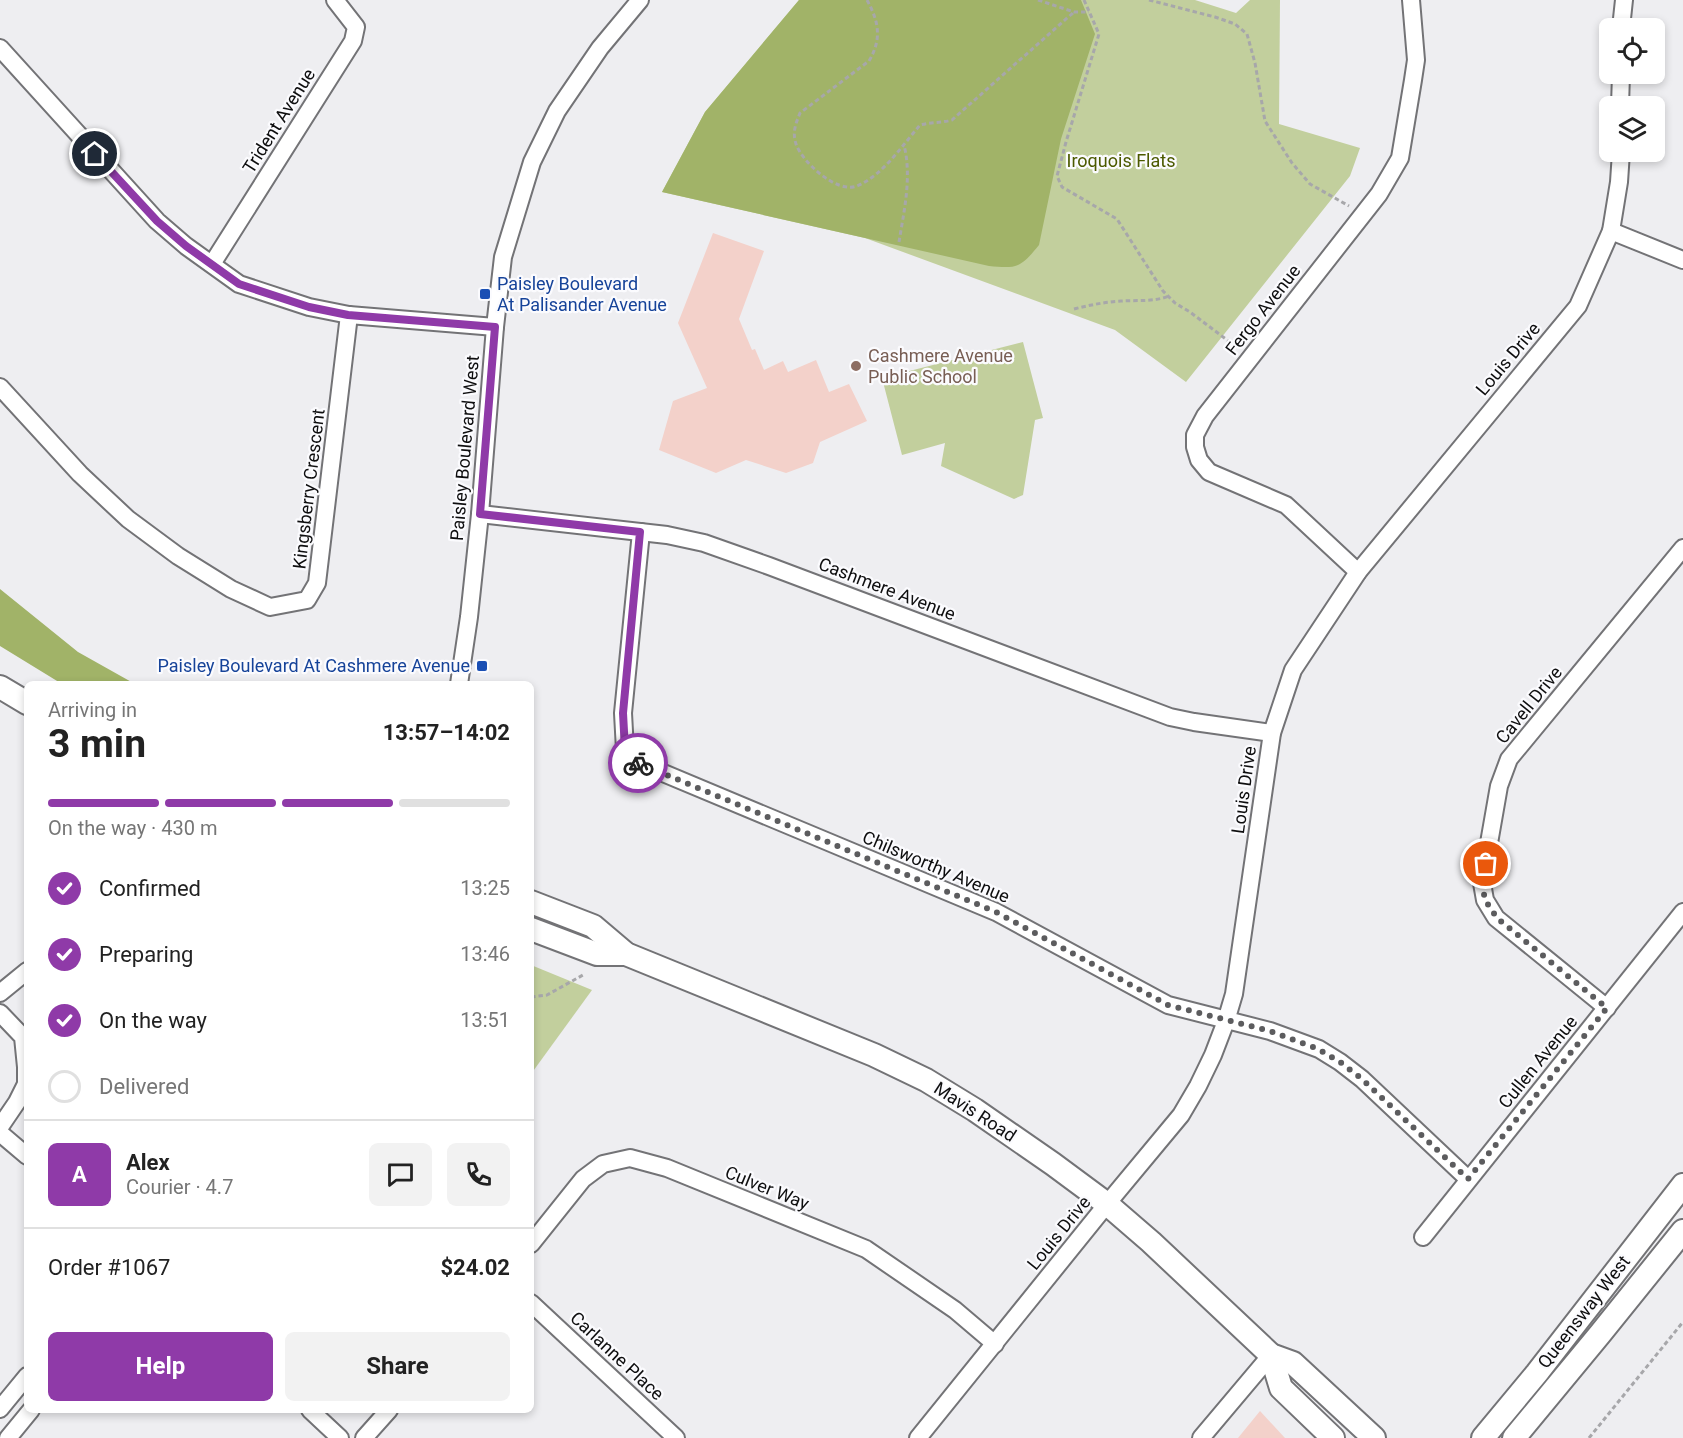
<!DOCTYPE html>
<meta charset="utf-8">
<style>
body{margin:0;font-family:Roboto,sans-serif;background:#f2f2f2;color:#222;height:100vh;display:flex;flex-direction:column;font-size:22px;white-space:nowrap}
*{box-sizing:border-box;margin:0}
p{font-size:20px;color:#767676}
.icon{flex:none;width:33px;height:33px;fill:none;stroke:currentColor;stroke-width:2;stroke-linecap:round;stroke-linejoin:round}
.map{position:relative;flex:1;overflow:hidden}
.sheet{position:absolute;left:24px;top:681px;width:510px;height:732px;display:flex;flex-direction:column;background:#fff;border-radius:9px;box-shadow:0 3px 9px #0003}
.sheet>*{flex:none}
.fabs{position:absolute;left:1599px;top:18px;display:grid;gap:12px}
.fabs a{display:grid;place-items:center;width:66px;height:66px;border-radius:9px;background:#fff;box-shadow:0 3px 9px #0003;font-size:30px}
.pin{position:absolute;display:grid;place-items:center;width:51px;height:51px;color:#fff;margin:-26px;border:3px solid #fff;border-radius:50%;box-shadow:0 2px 6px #0007}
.courier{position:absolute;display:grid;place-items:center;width:60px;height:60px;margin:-30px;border:4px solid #8f3aa8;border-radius:50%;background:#fff;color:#222;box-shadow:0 2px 8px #0007}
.overview em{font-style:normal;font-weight:700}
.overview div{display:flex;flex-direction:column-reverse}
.overview{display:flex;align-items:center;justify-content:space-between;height:102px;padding:0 24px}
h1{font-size:39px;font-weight:700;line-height:45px}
.bar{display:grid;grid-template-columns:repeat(4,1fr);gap:9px 6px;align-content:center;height:72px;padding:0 24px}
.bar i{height:8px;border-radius:4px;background:#e0e0e0}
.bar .on{background:#8f3aa8}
.bar p{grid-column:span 4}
.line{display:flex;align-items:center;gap:15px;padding:0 24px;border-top:2px solid #e0e0e0}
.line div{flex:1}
.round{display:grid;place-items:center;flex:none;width:63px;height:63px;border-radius:9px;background:#f2f2f2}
ol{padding:0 24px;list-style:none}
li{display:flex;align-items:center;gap:18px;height:66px}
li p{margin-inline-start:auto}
li .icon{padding:6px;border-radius:50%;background:#8f3aa8;color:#fff;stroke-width:4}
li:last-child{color:#767676}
li i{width:33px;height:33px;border:3px solid #e0e0e0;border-radius:50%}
.cta{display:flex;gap:12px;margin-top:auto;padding:12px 24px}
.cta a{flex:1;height:69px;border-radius:9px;background:#8f3aa8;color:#fff;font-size:24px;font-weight:700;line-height:69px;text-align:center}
.cta a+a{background:#f2f2f2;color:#222}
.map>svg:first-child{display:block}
.green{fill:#c2cf9d}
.forest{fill:#a1b368}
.building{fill:#f3d1ca}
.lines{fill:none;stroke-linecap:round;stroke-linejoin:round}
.minor-casing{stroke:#737376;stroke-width:20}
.major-casing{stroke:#737376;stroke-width:26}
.path{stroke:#a7a7aa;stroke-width:3;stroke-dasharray:4.5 3;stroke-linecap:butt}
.minor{stroke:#fff;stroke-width:16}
.major{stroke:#fff;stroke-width:22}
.done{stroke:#5c5c5e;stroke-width:6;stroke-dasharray:0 10.8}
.route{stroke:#8f3aa8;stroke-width:8}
.transit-dot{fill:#1a4fb4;stroke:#fbfbfe;stroke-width:2}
.education-dot{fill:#8d6e63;stroke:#fbfbfe;stroke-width:2}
.labels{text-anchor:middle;stroke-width:4.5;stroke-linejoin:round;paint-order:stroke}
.street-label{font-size:18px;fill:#0e0e0f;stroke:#fbfbfe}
.park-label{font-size:18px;fill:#4c5a00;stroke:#fbfbfe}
.transit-label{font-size:18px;fill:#164399;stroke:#fbfbfe;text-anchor:start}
.education-label{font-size:18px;fill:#785e54;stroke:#fbfbfe;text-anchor:start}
</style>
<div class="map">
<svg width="1683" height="1438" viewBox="0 0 1683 1438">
<rect width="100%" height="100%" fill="#eeeef1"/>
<g class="green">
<polygon points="799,0 1195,0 1236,13 1250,0 1280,0 1279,124 1360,148 1350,176 1186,382 1115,330 865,238 662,192 705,112"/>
<polygon points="1023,342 1043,418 1035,420 1023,495 1014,499 941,466 945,443 902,455 882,378"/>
<polygon points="531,965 592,990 531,1074"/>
</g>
<g class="forest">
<path d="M799,0H1081L1095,34L1061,139L1039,245C1021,267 1018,269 989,266L662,192L705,112Z"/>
<polygon points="0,589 78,652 135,684 62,684 0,646"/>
</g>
<g class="building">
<polygon points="713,233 764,251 739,319 752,350 755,349 764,370 783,361 788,372 816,360 829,392 849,384 867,421 820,442 813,463 786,473 746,460 716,473 659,450 673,401 707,388 678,323"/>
<polygon points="1260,1411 1285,1438 1238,1438"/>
</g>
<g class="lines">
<defs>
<g id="minor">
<polyline points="1621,28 1624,0"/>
<polyline points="0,48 157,221 186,246 239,284 309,307 349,315 495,327"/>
<polyline points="1620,106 1621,74"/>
<polyline points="1611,231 1683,260"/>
<polyline points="212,264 353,41 356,27 335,0"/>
<polyline points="0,387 80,474 128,519 178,556 231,589 270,607 307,600 317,583 349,315"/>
<polyline points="480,514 667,535 704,543 769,566 1170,717 1194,722 1272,733"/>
<polyline points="641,532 623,713 625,750 637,762 996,912 1168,1005 1270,1031 1319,1049 1340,1062 1362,1079 1468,1179"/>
<polyline points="1358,572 1286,505 1209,472 1199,460 1195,447 1195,435 1205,416 1379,194 1400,158 1413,80 1416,60 1411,0"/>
<polyline points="459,684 469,617 480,514 495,327 503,257 532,162 557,111 600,48 640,0"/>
<polyline points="0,993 27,971"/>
<polyline points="1607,1008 1496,918 1485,900 1482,883 1499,786 1509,759 1683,548"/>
<polyline points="0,1013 23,1037 26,1067 26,1084 17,1102 0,1127"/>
<polyline points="0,1133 27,1156"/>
<polyline points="1423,1237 1683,912"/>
<polyline points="531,1244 583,1179 603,1164 630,1158 667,1168 866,1249 955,1310 995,1344"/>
<polyline points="531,1303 676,1438"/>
<polyline points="0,1409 27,1376"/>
<polyline points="310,1410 340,1438"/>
<polyline points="8,1438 31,1410"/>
<polyline points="364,1438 389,1410"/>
<polyline points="918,1438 1107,1204 1181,1115 1198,1086 1213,1055 1226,1021 1234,994 1272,733 1293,670 1358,572 1578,306 1611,231 1619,182 1621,152"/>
<polyline points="1201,1438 1271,1355"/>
</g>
<g id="major">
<polyline points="0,687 27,703"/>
<polyline points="531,902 593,926 626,954 874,1055 926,1080 975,1110 1053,1164 1107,1204 1151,1242 1271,1355 1293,1363 1374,1438"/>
<polyline points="531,929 597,954 626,954"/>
<polyline points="1271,1355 1281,1388 1333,1438"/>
<polyline points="1483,1438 1537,1373 1683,1185"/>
<polyline points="1514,1438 1600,1334 1683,1231"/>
</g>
</defs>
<use href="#minor" class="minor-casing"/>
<use href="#major" class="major-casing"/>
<g class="path">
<path d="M867,0C879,22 882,39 869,61L800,113C796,123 792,132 796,144C802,162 837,194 857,186C883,175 902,146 920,125C931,122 941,123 952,120L1074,12"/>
<polyline points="1038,0 1074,12 1089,12"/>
<polyline points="1084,0 1099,34 1066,142 1057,176 1062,187 1117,219 1163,291 1175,303 1190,312 1239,349"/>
<polyline points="1149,0 1215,17 1235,24 1247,34 1255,63 1265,121 1292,163 1310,184 1349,206"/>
<path d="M899,242C904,211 912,177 904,145"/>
<path d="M1074,309C1090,305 1105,302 1121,301C1137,300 1154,302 1169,296"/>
<polyline points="531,997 547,995 583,975"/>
<polyline points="1589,1438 1683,1322"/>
</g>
<use href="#minor" class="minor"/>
<use href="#major" class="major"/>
</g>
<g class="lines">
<polyline class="done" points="638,763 996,912 1168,1005 1270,1031 1318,1049 1340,1062 1362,1079 1468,1179 1607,1008 1497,918 1485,900 1482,883 1486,864"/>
<polyline class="route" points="95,154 157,221 186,246 239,284 309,307 348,315 495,327 480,514 640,532 623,713 625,750 638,763"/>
</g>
<g class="transit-dot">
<rect x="479" y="288" width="12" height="12" rx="3"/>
<rect x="476" y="660" width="12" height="12" rx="3"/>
</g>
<circle class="education-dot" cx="856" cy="366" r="6"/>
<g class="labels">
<g class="street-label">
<text transform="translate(279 121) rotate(-58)" y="6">Trident Avenue</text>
<text transform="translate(1263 310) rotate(-52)" y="6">Fergo Avenue</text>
<text transform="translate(1508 359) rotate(-50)" y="6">Louis Drive</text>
<text transform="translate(465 448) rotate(-85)" y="6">Paisley Boulevard West</text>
<text transform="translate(309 489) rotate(-83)" y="6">Kingsberry Crescent</text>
<text transform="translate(887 589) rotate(21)" y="6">Cashmere Avenue</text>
<text transform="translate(1529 705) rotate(-51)" y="6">Cavell Drive</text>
<text transform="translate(1244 790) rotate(-82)" y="6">Louis Drive</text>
<text transform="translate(936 867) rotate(23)" y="6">Chilsworthy Avenue</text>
<text transform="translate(1538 1062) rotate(-51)" y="6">Cullen Avenue</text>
<text transform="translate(975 1112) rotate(33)" y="6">Mavis Road</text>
<text transform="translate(767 1188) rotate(22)" y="6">Culver Way</text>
<text transform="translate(1059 1233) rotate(-51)" y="6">Louis Drive</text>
<text transform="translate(1584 1312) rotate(-52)" y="6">Queensway West</text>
<text transform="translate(617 1356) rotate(43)" y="6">Carlanne Place</text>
</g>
<g class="park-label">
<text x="1121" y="167">Iroquois Flats</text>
</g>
<g class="transit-label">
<text x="497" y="290">Paisley Boulevard<tspan x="497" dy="21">At Palisander Avenue</tspan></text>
<text x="470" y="672" text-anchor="end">Paisley Boulevard At Cashmere Avenue</text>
</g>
<g class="education-label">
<text x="868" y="362">Cashmere Avenue<tspan x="868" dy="21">Public School</tspan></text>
</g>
</g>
</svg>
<div class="fabs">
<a><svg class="icon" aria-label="locate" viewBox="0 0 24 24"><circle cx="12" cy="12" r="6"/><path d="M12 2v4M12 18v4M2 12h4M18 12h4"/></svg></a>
<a><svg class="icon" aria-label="layers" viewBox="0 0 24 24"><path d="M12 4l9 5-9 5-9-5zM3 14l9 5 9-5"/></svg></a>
</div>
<div class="pin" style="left:1486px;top:864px;background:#ea580c"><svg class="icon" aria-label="bag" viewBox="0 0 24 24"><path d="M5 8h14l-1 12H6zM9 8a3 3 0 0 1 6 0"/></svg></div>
<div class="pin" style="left:95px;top:154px;background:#1f2937"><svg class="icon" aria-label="home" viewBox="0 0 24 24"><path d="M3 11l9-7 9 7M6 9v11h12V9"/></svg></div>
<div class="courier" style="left:638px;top:763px"><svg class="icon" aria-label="bike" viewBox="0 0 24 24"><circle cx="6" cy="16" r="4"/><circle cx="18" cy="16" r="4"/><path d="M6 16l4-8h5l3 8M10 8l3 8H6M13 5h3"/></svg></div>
<section class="sheet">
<div class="overview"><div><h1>3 min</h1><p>Arriving in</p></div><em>13:57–14:02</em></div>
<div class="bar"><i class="on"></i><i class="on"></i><i class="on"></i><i></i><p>On the way · 430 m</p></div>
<ol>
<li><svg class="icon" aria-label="check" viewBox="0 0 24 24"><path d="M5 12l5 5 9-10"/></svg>Confirmed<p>13:25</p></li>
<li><svg class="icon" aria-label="check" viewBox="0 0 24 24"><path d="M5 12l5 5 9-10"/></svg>Preparing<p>13:46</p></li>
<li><svg class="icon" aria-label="check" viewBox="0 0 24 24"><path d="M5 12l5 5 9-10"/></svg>On the way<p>13:51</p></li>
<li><i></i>Delivered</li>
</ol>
<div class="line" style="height:108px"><b class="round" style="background:#8f3aa8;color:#fff">A</b><div><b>Alex</b><p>Courier · 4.7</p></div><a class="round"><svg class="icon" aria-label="chat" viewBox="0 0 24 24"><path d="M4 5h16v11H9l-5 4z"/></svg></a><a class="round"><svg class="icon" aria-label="phone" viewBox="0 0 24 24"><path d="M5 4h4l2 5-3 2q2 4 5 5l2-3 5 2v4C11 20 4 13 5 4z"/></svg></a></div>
<div class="line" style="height:78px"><div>Order #1067</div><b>$24.02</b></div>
<div class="cta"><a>Help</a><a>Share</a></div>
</section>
</div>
